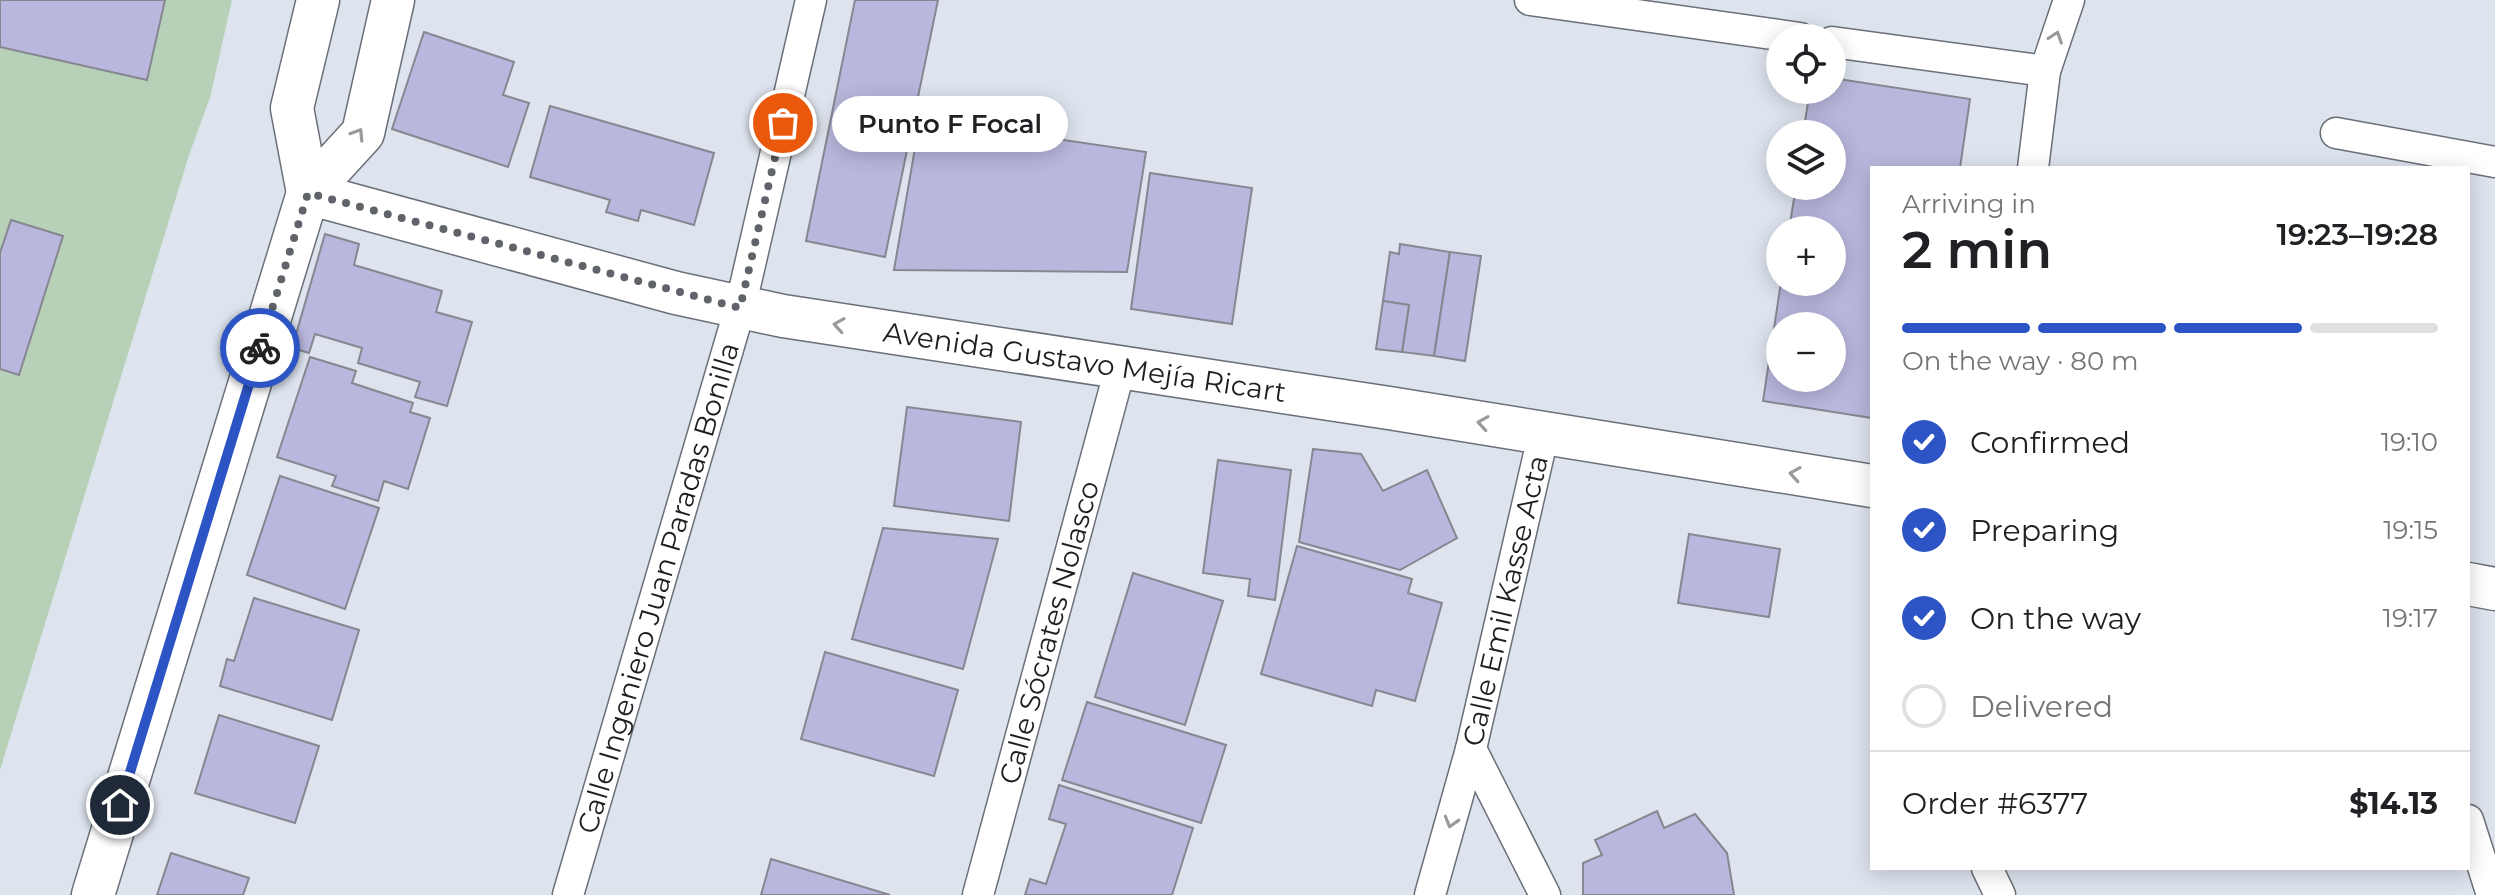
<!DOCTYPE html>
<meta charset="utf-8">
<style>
body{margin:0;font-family:Montserrat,sans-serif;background:#f2f2f2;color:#202124;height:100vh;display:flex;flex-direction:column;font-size:30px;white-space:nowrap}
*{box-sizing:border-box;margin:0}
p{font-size:26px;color:#757577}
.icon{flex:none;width:44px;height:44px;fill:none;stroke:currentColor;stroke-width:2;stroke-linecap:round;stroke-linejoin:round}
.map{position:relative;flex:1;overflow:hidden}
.details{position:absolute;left:1870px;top:166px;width:600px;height:704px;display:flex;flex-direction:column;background:#fff;border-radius:0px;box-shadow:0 4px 20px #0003}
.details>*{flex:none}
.controls{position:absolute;left:1766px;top:24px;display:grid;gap:16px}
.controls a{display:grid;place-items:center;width:80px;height:80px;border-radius:50%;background:#fff;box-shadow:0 4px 20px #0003;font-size:40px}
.pin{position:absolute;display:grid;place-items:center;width:68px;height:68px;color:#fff;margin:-34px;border:4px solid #fff;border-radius:50%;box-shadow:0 2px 8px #0007}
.courier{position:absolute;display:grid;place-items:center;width:80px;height:80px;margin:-40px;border:6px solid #2c54c4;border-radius:50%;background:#fff;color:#222;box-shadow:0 2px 10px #0007}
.bubble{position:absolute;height:56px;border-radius:28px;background:#fff;box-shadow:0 4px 20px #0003;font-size:26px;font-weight:600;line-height:56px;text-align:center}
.overview em{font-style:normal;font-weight:600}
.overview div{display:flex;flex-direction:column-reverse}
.overview{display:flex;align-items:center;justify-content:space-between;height:136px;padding:0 32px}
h1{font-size:52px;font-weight:600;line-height:60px}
.bar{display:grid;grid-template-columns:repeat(4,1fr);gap:12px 8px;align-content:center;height:96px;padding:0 32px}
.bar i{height:10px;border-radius:6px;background:#e0e0e0}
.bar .current{background:#2c54c4}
.bar p{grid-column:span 4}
.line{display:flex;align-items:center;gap:20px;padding:0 32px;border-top:2px solid #e0e0e0}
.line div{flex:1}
ol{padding:0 32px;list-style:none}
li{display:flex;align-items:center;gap:24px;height:88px}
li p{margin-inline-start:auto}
li .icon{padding:8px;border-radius:50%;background:#2c54c4;color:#fff;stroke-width:4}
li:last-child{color:#757577}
li i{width:44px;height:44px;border:4px solid #e0e0e0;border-radius:50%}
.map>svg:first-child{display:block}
.green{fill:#b7d1b9}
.building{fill:#b9b7dd;stroke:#878791;stroke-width:2;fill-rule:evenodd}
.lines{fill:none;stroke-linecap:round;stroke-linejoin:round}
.street-casing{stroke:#6a6f78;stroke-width:33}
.secondary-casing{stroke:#6a6f78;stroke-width:45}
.street{stroke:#fff;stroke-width:30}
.secondary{stroke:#fff;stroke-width:42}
.oneway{stroke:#999a9c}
.done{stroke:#606369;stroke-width:8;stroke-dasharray:0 14.4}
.route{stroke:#2c54c4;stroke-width:10}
.labels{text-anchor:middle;stroke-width:8;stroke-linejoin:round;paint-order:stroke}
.street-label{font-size:28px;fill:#1c1e22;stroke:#fff}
</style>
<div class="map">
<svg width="2495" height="895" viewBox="0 0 2495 895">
<rect width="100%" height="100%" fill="#dee4ee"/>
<polygon class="green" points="0,0 232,0 210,98 190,152 0,770"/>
<g class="building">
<polygon points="0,0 165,0 147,80 0,47"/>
<polygon points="855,0 938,0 885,257 806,241"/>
<polygon points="424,32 514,62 503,95 529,103 508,167 392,129"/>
<path d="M1832,78L1970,99L1960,168H1872V418L1763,401L1781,282H1832V230H1789L1796,186H1832V134H1803L1810,90H1832ZM1780,326H1832V378H1780Z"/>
<polygon points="550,106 714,153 694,225 641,210 638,221 606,212 610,200 530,177"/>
<polygon points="920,119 1146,152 1127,272 894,270"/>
<polygon points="1150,173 1252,188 1232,324 1131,309"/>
<polygon points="11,220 63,236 19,375 0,369 0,253"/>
<polygon points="325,234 359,244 354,265 442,291 436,312 472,322 447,406 415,397 420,382 358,363 362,348 315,334 309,353 292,348"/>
<polygon points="1400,244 1450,252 1434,356 1402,352 1409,305 1383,301 1390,252 1399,254"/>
<polygon points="1450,252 1481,256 1465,361 1434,356"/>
<polygon points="1383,301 1409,305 1402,352 1376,349"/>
<polygon points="310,357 356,371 352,383 413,403 410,412 430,418 408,489 384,481 378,501 332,486 336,476 277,457"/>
<polygon points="907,407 1021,422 1009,521 894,506"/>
<polygon points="1313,449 1361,454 1383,491 1427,470 1457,538 1400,570 1299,542"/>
<polygon points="1218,460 1291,470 1275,600 1248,596 1250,579 1203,573"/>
<polygon points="280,476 379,508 345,609 247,575"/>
<polygon points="883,528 998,539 963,669 852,639"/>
<polygon points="1689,534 1780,549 1769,617 1678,603"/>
<polygon points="1297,546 1412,579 1408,593 1442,603 1415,701 1376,690 1372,706 1261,674"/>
<polygon points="1133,573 1223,601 1185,725 1095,697"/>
<polygon points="254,598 359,630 332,720 220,686 227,659 234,661"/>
<polygon points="825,652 958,690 934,776 801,739"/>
<polygon points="1087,702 1226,745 1201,823 1062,780"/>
<polygon points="219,715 319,746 295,823 195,793"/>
<polygon points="1059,785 1193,828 1172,895 1025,895 1030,879 1046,884 1066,824 1049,819"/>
<polygon points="1657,811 1664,828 1695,814 1727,853 1734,895 1583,895 1583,863 1602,855 1595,840"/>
<polygon points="171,853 249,878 243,895 157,895"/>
<polygon points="771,859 890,895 761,895"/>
</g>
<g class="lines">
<defs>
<g id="street">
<polyline points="1530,0 1800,38"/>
<polyline points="1832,42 2045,71"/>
<polyline points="2336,133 2495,162"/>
<polyline points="2033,168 2045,71 2069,0"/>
<polyline points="1471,749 1545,895"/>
<polyline points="2468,820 2492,895"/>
<polyline points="1987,868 2000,895"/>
<path id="s1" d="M568,895L740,308L811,0"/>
<path id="s2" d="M978,895L1120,369"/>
<path id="s3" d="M1430,895L1471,749L1544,432"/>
</g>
<g id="secondary">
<path id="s4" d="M308,193L676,293L783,316L1389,408L1872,486"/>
<polyline points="308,193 292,108 318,0"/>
<polyline points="2468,584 2495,589"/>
<polyline points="93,895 308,193 363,133 393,0"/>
</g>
</defs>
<use href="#street" class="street-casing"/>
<use href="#secondary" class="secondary-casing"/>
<use href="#street" class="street"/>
<use href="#secondary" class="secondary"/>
</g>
<defs><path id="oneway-chevron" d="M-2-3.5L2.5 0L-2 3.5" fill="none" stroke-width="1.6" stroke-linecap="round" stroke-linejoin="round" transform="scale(2)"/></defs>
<g class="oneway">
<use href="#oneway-chevron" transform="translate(2056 37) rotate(-71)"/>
<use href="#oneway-chevron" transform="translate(358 134) rotate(-58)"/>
<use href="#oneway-chevron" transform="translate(839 325) rotate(-171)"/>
<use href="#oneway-chevron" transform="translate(1483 423) rotate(-171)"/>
<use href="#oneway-chevron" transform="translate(1795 474) rotate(-171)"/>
<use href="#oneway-chevron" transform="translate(1451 822) rotate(106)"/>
</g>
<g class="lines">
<polyline class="done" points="260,348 308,193 740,308 783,123"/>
<polyline class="route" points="120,805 260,348"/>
</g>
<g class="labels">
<g class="street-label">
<text dy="10" stroke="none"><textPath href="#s4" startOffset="796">Avenida Gustavo Mejía Ricart</textPath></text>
<text dy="10" stroke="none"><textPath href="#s1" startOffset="320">Calle Ingeniero Juan Paradas Bonilla</textPath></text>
<text dy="10" stroke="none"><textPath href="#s3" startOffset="304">Calle Emil Kasse Acta</textPath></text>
<text dy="10" stroke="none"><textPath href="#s2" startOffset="272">Calle Sócrates Nolasco</textPath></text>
</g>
</g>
</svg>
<div class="controls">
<a><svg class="icon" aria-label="locate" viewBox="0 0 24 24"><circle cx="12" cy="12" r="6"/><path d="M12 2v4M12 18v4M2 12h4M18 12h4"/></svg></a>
<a><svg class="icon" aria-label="layers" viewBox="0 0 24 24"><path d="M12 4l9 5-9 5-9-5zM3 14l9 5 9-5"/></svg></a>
<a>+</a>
<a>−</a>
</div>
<div class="pin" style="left:783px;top:123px;background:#ea580c"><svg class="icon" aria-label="bag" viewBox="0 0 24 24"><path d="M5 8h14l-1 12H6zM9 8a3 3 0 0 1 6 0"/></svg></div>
<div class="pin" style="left:120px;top:805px;background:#1f2937"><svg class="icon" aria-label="home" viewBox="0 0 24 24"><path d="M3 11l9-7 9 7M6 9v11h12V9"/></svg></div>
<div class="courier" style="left:260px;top:348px"><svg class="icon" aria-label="bike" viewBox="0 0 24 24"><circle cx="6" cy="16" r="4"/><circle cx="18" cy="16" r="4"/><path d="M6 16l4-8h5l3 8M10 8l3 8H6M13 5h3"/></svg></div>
<div class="bubble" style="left:832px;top:96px;width:236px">Punto F Focal</div>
<section class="details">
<div class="overview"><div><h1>2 min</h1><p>Arriving in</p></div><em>19:23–19:28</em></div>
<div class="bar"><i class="current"></i><i class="current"></i><i class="current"></i><i></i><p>On the way · 80 m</p></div>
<ol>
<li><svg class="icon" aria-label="check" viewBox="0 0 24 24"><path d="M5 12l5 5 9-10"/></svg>Confirmed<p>19:10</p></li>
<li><svg class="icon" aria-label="check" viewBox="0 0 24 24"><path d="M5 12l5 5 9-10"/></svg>Preparing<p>19:15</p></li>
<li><svg class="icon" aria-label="check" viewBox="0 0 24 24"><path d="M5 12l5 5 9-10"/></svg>On the way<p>19:17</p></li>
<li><i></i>Delivered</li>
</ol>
<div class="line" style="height:104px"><div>Order #6377</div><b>$14.13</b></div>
</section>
</div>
